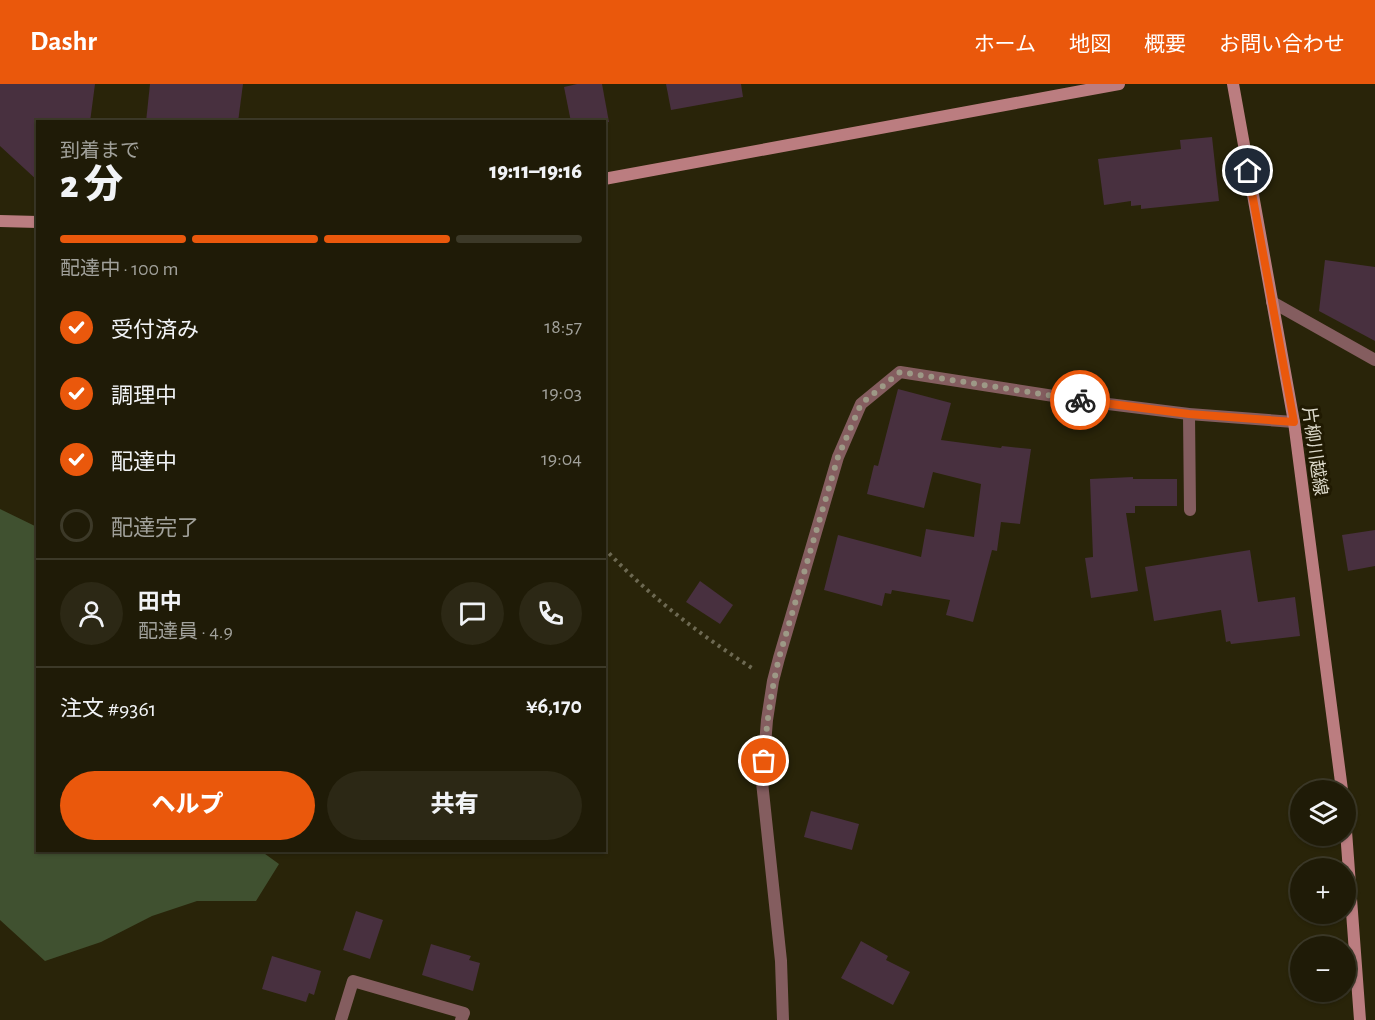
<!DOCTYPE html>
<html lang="ja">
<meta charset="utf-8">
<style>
body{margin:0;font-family:"Alegreya Sans","Noto Sans JP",sans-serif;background:#2c2815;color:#f1f3f6;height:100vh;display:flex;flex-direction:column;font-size:22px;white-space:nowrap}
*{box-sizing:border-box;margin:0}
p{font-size:20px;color:#a1a19b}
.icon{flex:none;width:33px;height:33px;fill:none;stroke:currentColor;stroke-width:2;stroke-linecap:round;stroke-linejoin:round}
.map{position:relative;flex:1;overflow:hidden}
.drawer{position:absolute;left:36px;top:36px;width:570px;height:732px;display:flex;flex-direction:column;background:#1f1b07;border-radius:0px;box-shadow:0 2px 4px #0004,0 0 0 2px #3c3928}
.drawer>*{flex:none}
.buttons{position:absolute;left:1290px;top:696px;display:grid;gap:12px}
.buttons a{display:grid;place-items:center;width:66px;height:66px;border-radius:50%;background:#1f1b07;box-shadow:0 2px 4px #0004,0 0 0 2px #3c3928;font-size:30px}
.pin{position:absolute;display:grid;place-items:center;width:51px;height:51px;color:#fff;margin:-26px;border:3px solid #fff;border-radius:50%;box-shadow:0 2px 6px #0007}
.courier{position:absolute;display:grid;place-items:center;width:60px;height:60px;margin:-30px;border:4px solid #ea580c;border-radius:50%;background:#fff;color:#222;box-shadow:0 2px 8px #0007}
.headline em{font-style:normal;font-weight:800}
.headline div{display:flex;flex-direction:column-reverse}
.headline{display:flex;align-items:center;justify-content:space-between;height:102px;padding:0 24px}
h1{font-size:39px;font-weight:800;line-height:45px}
.bar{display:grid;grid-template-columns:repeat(4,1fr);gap:9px 6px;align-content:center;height:72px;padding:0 24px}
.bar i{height:8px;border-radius:4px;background:#3c3928}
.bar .current{background:#ea580c}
.bar p{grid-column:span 4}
.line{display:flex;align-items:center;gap:15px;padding:0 24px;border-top:2px solid #3c3928}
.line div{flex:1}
.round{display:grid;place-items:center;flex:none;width:63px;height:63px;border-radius:32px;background:#2c2815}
ol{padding:0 24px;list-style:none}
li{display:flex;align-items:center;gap:18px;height:66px}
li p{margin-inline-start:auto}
li .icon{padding:6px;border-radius:50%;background:#ea580c;color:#fff;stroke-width:4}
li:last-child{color:#a1a19b}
li i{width:33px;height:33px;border:3px solid #3c3928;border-radius:50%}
.action{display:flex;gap:12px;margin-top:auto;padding:12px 24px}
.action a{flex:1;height:69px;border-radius:36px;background:#ea580c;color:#fff;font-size:24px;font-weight:800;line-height:69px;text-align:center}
.action a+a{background:#2c2815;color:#f1f3f6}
header{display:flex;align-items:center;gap:36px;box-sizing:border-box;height:84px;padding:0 30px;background:#ea580c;color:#fff}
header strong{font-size:28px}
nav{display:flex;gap:33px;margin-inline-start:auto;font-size:21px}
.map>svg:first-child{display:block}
.forest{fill:#405130}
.building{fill:#48303f}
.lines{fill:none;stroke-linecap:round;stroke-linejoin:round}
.path{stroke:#6d6952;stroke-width:4;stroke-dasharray:3 4.5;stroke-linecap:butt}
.lane{stroke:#845d5f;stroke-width:12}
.street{stroke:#845d5f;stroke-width:12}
.secondary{stroke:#bb7d80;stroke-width:12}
.done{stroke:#9d9986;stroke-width:6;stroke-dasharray:0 10.8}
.route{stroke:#ea580c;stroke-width:8}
.labels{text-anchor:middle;stroke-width:6;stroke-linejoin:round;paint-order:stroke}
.street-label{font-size:18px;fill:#dbd8c9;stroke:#201a02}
</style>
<header>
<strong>Dashr</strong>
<nav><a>ホーム</a><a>地図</a><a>概要</a><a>お問い合わせ</a></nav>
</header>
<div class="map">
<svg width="1375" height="936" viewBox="0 0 1375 936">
<rect width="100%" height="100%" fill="#292409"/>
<polygon class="forest" points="0,425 37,443 38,766 261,767 279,780 256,817 197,817 152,832 101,858 45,877 0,836"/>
<g class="building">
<polygon points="0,0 95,0 90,38 38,38 38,97 0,62"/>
<polygon points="150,0 243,0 238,38 146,38"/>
<polygon points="577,0 602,0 609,38 571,38 564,3"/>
<polygon points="666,0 741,0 743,13 671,26"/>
<polygon points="1212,53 1219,117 1141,125 1141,121 1131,122 1131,117 1104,121 1098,75 1181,65 1180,56"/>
<polygon points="1325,176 1375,183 1375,257 1319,227"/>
<polygon points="898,305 951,319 941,356 1001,364 1002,362 1031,365 1020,440 1001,438 997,467 992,466 973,538 946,531 950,516 892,506 891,510 885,509 882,522 824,506 838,451 921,473 926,445 974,453 981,400 933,388 924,424 867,410 874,381 878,382"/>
<polygon points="1133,393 1133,395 1177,395 1177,422 1135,422 1135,429 1126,429 1138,507 1091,514 1085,474 1093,473 1090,395"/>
<polygon points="1375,446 1375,482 1348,487 1342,451"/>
<polygon points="1250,466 1258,518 1295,513 1300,552 1231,560 1230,557 1226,558 1221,526 1154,537 1145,483"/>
<polygon points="700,497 733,521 720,540 686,518"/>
<polygon points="811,727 859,740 852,766 804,753"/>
<polygon points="356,827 383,836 370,875 343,866"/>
<polygon points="861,857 888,872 886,876 910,888 893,921 841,894"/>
<polygon points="431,860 471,872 469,876 480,879 473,907 422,891"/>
<polygon points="272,872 321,887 314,911 309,909 306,918 262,905"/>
</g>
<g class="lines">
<path class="path" d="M604,464C649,512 700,551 755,586"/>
<polyline class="lane" points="1189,330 1190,426"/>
<g class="street">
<polyline points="1272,218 1375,276"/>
<polyline points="341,936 353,897 464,929 461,936"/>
<polyline points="783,936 781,877 762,698 767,636 773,597 779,574 838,373 861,320 900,288 1092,318 1189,330 1294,338"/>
</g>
<g class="secondary">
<polyline points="1233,0 1294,338 1342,706"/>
<polyline points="604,95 1119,0"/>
<polyline points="0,137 38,138"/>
<polyline points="1346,747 1360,936"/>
</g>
</g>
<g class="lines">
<path class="done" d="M764,677C766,642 771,608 779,574L838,373L861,320L900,288L1080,316"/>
<polyline class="route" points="1080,316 1189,330 1294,338 1248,87"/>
</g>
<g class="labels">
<g class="street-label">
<text transform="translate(1315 367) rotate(82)" y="6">片柳川越線</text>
</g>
</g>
</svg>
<div class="buttons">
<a><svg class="icon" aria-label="layers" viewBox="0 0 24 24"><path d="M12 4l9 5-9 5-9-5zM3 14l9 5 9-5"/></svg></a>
<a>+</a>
<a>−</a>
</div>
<div class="pin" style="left:764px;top:677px;background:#ea580c"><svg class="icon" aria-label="bag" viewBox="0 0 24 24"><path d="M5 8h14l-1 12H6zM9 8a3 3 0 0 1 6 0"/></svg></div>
<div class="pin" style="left:1248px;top:87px;background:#1f2937"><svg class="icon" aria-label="home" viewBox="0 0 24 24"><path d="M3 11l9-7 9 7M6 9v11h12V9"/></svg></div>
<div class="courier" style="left:1080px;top:316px"><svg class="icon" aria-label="bike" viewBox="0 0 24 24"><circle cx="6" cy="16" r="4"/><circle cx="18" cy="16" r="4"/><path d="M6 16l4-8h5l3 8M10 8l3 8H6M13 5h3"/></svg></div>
<section class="drawer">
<div class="headline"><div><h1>2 分</h1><p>到着まで</p></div><em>19:11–19:16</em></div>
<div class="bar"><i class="current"></i><i class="current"></i><i class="current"></i><i></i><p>配達中 · 100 m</p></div>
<ol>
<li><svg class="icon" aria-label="check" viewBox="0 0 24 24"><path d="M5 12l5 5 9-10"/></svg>受付済み<p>18:57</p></li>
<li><svg class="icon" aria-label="check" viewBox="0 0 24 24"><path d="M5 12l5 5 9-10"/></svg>調理中<p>19:03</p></li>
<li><svg class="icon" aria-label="check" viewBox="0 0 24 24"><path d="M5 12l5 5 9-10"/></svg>配達中<p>19:04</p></li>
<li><i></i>配達完了</li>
</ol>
<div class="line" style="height:108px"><a class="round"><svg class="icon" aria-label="person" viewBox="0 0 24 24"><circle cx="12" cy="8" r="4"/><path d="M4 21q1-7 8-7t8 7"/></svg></a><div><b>田中</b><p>配達員 · 4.9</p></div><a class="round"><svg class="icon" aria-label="chat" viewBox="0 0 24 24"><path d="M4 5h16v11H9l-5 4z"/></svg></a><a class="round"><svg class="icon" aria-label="phone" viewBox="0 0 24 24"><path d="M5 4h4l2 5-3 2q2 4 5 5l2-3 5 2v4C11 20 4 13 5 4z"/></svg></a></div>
<div class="line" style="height:78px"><div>注文 #9361</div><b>¥6,170</b></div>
<div class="action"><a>ヘルプ</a><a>共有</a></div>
</section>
</div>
